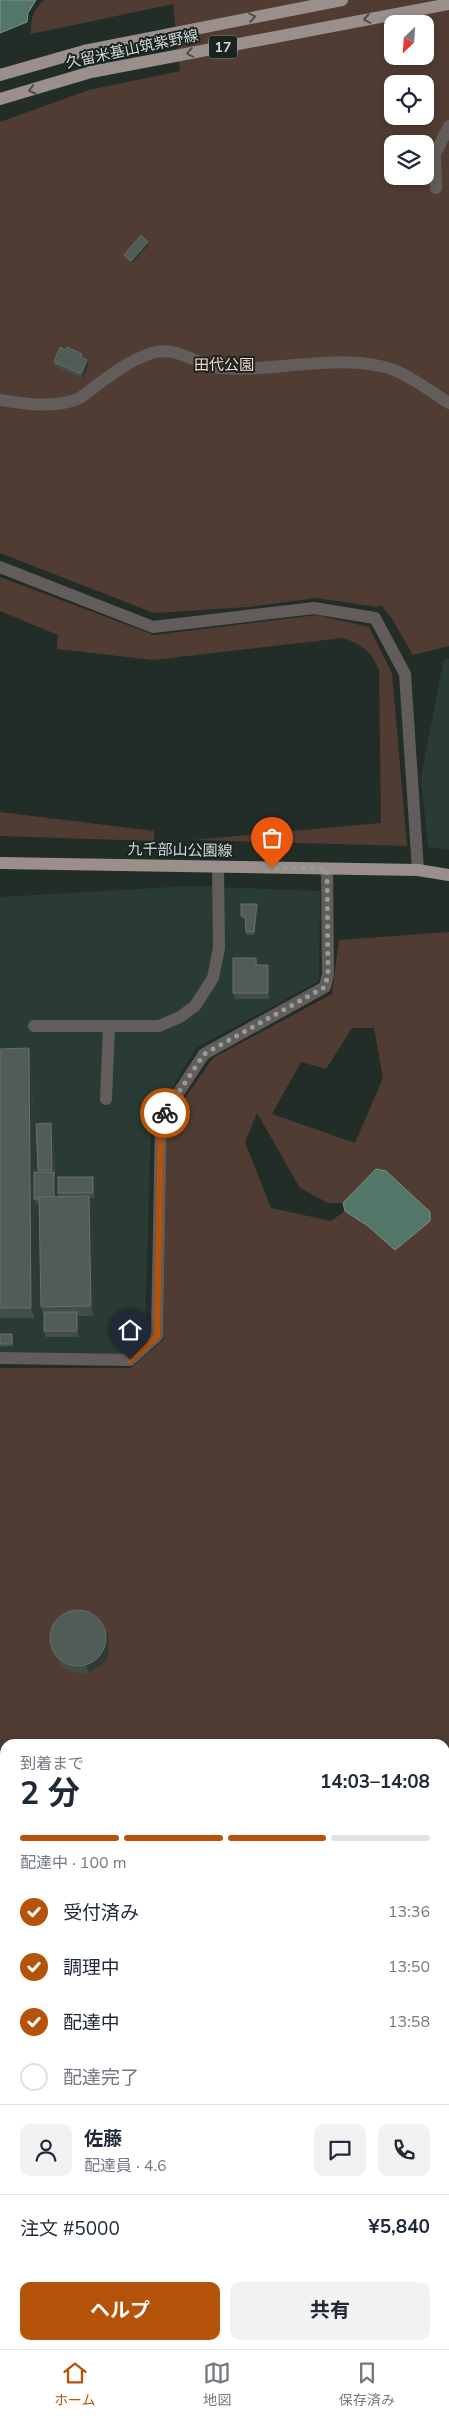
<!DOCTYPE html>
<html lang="ja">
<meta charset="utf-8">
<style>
body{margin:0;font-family:"Nunito Sans","Noto Sans JP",sans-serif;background:#f2f2f3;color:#1f2937;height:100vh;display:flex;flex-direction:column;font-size:19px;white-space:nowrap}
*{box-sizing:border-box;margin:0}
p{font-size:16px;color:#747a83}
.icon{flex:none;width:28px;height:28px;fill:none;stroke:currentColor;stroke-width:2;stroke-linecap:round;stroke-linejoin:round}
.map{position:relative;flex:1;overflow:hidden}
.sheet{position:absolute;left:0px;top:1739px;width:450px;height:611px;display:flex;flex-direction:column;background:#fff;border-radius:15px 15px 0 0;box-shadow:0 2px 8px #0003}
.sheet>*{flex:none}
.needle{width:32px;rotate:205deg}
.tools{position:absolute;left:384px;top:15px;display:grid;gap:10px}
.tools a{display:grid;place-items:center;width:50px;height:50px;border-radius:10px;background:#fff;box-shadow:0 2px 8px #0003;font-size:25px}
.pin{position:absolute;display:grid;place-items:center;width:42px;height:42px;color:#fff;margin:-51px -21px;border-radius:50% 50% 50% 0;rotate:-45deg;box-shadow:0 0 5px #0007}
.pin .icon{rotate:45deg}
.courier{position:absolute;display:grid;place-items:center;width:50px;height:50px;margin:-25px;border:4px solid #b45309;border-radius:50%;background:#fff;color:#222;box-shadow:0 1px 6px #0007}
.overview em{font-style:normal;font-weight:700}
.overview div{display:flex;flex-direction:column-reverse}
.overview{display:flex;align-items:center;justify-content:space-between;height:85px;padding:0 20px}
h1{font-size:32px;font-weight:700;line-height:38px}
.bar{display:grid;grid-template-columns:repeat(4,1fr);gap:8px 5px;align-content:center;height:60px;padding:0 20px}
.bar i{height:6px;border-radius:4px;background:#e0e1e3}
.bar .active{background:#b45309}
.bar p{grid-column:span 4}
.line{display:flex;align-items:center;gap:12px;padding:0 20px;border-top:1px solid #e0e1e3}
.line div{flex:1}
.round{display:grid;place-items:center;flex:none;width:52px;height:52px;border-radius:10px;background:#f2f2f3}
ol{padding:0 20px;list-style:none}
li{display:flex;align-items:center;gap:15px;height:55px}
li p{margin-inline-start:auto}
li .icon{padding:5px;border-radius:50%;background:#b45309;color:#fff;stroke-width:4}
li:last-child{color:#747a83}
li i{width:28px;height:28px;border:2px solid #e0e1e3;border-radius:50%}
.button{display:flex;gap:10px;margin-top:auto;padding:10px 20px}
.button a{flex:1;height:58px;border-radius:10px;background:#b45309;color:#fff;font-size:20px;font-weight:700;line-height:58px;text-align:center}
.button a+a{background:#f2f2f3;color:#1f2937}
.dock{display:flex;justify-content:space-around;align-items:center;height:70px;border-top:1px solid #e0e1e3;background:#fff;font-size:14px;color:#747a83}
.dock a{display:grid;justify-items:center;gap:2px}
.dock .active{color:#b45309}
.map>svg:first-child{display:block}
.built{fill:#293b34}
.green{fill:#503c32;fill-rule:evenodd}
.water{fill:#527768;stroke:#799489}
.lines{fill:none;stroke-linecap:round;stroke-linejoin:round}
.minor{stroke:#625d5b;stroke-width:12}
.major{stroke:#9a8f8b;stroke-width:12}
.wall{fill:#424d48}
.shaded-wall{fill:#2f3a35}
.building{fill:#525c57;stroke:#666f6b}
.oneway{stroke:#4d4e4a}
.done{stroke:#959d99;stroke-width:5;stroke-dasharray:0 9}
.route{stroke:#b45309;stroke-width:6}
.labels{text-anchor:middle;stroke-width:4;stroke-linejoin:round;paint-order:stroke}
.shield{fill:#19231f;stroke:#9ba29f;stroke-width:1}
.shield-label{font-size:14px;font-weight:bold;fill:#d3d9d6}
.street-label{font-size:15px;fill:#d3d9d6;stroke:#19231f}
.park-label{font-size:15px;fill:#fbd6c6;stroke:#19231f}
</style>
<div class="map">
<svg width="449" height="2349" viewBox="0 0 449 2349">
<rect width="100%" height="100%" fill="#222d28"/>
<g class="built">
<polygon points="444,659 449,659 449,850 428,847 421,777"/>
<polygon points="190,886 320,891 319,981 196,1048 151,1124 145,1333 122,1355 0,1352 0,897"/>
</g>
<g class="green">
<path d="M45,0H449V646L413,655L391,617L381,605L377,607L316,598L248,607L154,613L0,553V122L89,90L180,71L173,4L31,34C31,19 32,10 45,0ZM392,24H425V56H392ZM392,84H425V116H392ZM392,144H425V176H392Z"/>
<path d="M0,577L154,635L317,615L369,627L392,673L407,846L193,840L381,823L379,670C370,650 364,646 343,638L153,660L57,649L58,635L0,611Z"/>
<polygon points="0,812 154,831 154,841 0,836"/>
<path d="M449,932V2349H0V1368H131L163,1340L167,1123L213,1058L332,994L339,940ZM352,1028H374L383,1078L355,1143L272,1114L301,1062L326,1069ZM257,1113L300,1188L328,1203H343L375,1170L395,1250L368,1226L345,1211L331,1221L271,1208L245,1142ZM5,1744H445V2345H5Z"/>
</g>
<g class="water">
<polygon points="0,0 36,0 28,13 27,22 0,33"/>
<polygon points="376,1169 386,1171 430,1212 430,1221 395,1250 368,1226 345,1211 343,1203"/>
</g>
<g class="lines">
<g class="minor">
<polyline points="436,188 435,154 449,126"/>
<path d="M0,400C25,404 50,408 75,400C82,398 90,390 97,385C115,372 133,358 156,352C179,347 199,366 221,368C275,373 343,351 394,370C414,378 431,392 449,403"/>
<polyline points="0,567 153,627 314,608 375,618 405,674 418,870"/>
<polyline points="34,1026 159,1026 180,1017 195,1006 213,978 219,948 218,867"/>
<polyline points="106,1099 109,1026"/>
<polyline points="0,1358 130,1360 157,1336 161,1119 204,1054 325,987 328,974 327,869"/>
</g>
<g class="major">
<polyline points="0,75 84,51 342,0"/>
<polyline points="0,99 91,72 449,4"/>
<polyline points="0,863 418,870 449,875"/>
</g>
</g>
<g class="wall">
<polygon points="149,245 132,264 125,258 124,255"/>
<polygon points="66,350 82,354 84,358 89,365 83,379 56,367 54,362"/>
<polygon points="257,904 258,907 255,935 247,935 246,932 245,919 242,919 241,916"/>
<polygon points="256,958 258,965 271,970 270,999 235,999 233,993"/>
<polygon points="0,1049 32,1058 35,1318 0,1318"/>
<polygon points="53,1129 56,1197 59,1197 58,1193 93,1177 95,1183 95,1198 90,1198 92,1206 94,1316 78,1316 79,1337 46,1337 44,1331 44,1314 41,1307 40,1204 36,1204 34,1199 38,1172 38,1170"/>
<polygon points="0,1334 12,1334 13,1337 13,1346 0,1347"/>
<polygon points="106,1631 109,1639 108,1656 103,1664 89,1673 80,1674 63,1668 53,1653 51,1645"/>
</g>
<g class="shaded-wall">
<polygon points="148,242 149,245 132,264 131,261"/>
<polygon points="87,360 89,365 83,379 81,374"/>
<polygon points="257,904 258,907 255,935 254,932"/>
<polygon points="268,965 271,970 270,999 268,993"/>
<polygon points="29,1048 32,1058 35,1318 31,1308"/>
<polygon points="51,1123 53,1129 54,1174 56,1177 56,1204 54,1199 54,1173 52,1170"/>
<polygon points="93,1177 95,1183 95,1198 93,1193"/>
<polygon points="89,1196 92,1206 94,1316 91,1306"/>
<polygon points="77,1312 79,1318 79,1337 77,1331"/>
<polygon points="106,1631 109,1639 108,1656 103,1664 89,1673 86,1665"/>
</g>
<g class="building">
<polygon points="141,235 148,242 131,261 124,255"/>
<polygon points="60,347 66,350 67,347 82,354 80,357 87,360 81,374 54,362"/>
<polygon points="241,904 257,904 254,932 246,932 245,916 241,916"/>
<polygon points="233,958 256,958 256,965 268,965 268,993 233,993"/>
<polygon points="29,1048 31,1308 0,1308 0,1049"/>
<polygon points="51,1123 52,1170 38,1170 36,1124"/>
<polygon points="34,1172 54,1172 54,1197 39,1197 39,1199 34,1199"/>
<rect x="58" y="1177" width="35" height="16"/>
<polygon points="89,1196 91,1306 41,1307 39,1197"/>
<rect x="44" y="1312" width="33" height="19"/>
<rect x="0" y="1334" width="12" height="10"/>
<circle cx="78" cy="1638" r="28"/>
</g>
<defs><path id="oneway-chevron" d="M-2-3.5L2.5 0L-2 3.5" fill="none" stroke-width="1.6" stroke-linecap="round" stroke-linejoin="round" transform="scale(1.25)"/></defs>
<g class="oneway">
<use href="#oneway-chevron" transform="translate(252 17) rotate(-11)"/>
<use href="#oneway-chevron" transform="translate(367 19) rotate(170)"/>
<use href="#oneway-chevron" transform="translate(190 53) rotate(169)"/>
<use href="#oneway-chevron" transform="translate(32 90) rotate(164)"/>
</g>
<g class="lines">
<polyline class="done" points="165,1113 204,1054 325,987 328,974 327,869 272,868"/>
<polyline class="route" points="130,1360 157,1336 161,1119 165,1113"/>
</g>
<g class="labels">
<rect class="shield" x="209" y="35.5" width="28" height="23" rx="4"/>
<g class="shield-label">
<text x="223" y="52">17</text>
</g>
<g class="street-label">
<text transform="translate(132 49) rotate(-12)" y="5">久留米基山筑紫野線</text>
<text transform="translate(180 850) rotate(1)" y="5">九千部山公園線</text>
</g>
<g class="park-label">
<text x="224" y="370">田代公園</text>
</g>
</g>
</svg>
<div class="tools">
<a><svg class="needle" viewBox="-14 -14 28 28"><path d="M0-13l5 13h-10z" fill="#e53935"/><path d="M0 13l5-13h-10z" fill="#747a83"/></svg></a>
<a><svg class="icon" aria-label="locate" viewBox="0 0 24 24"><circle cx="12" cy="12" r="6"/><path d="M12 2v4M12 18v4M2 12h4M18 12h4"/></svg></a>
<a><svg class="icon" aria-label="layers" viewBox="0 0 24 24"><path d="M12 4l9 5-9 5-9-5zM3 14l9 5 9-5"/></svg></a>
</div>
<div class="pin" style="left:272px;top:868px;background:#ea580c"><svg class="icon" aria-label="bag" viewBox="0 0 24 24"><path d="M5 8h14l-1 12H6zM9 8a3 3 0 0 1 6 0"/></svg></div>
<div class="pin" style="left:130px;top:1360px;background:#1f2937"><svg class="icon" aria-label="home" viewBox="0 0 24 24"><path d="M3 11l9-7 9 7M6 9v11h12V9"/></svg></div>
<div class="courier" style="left:165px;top:1113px"><svg class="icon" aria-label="bike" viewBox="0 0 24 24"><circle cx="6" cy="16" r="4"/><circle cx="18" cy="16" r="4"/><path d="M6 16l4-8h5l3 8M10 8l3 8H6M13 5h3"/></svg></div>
<section class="sheet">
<div class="overview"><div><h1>2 分</h1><p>到着まで</p></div><em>14:03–14:08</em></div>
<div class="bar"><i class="active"></i><i class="active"></i><i class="active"></i><i></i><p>配達中 · 100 m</p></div>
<ol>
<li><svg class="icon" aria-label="check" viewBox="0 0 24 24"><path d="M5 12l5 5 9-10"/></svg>受付済み<p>13:36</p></li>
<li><svg class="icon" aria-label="check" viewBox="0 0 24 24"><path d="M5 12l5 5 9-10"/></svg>調理中<p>13:50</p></li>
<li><svg class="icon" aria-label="check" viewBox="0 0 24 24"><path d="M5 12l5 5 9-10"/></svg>配達中<p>13:58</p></li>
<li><i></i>配達完了</li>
</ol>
<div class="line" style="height:90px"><a class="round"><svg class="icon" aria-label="person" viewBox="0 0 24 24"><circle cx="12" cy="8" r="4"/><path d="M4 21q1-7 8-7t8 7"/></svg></a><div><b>佐藤</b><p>配達員 · 4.6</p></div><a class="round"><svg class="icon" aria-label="chat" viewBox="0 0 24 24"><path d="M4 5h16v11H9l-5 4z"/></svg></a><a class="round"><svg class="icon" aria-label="phone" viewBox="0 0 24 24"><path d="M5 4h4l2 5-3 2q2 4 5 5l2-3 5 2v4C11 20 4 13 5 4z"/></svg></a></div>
<div class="line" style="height:65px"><div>注文 #5000</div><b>¥5,840</b></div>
<div class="button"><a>ヘルプ</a><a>共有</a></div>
</section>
</div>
<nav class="dock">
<a class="active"><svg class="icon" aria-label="home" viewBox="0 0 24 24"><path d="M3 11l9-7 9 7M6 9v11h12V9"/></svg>ホーム</a>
<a><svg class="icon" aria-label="map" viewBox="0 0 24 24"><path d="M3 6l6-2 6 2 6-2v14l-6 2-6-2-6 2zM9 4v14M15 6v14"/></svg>地図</a>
<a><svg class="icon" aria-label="saved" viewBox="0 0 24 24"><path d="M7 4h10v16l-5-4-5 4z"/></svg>保存済み</a>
</nav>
